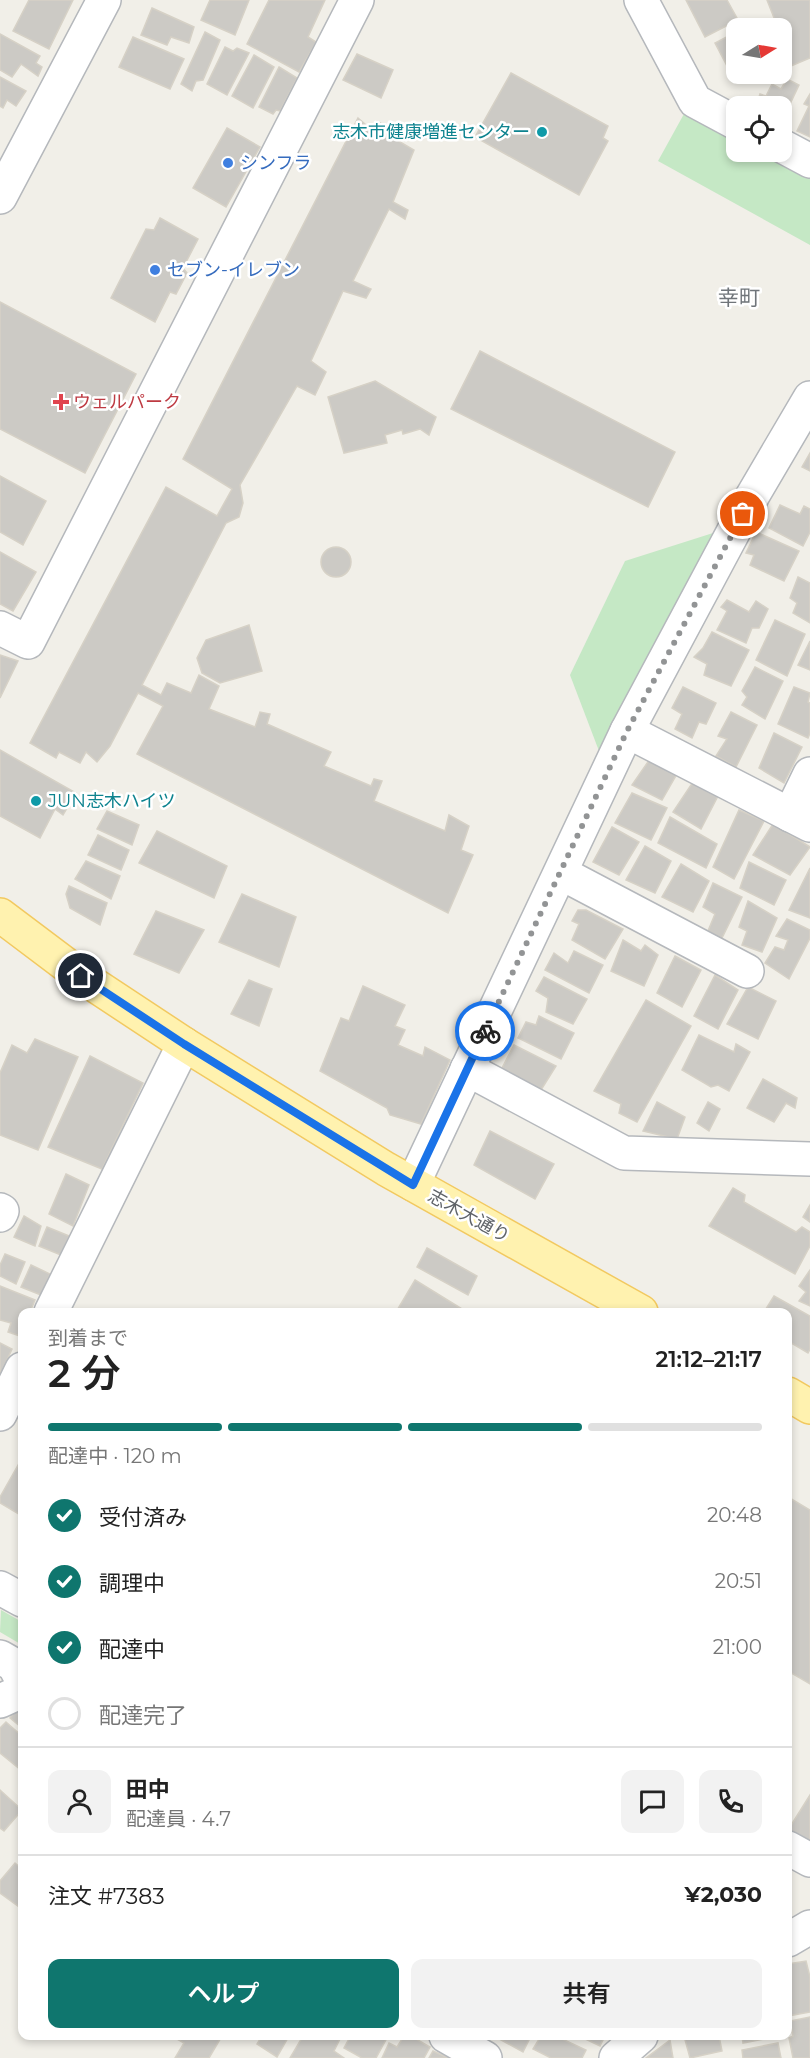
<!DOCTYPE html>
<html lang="ja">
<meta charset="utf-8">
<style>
body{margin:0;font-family:Montserrat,"Noto Sans JP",sans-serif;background:#f2f2f2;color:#222;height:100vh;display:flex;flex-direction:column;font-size:22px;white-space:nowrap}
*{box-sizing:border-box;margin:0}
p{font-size:20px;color:#767676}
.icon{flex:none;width:33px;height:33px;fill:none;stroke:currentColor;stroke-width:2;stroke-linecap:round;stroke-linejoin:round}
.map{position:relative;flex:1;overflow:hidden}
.drawer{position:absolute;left:18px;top:1308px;width:774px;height:732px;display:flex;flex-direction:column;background:#fff;border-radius:12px;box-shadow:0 3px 9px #0003}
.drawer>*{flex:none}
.needle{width:39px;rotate:79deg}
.fabs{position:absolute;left:726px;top:18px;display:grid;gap:12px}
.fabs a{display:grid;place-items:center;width:66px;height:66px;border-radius:12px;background:#fff;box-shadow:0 3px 9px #0003;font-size:30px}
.pin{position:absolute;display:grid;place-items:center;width:51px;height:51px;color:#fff;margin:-26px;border:3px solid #fff;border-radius:50%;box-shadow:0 2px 6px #0007}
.courier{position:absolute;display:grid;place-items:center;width:60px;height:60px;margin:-30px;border:4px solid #1a73e8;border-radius:50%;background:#fff;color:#222;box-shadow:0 2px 8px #0007}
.summary em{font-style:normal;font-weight:600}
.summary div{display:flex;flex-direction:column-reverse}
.summary{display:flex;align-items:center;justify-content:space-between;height:102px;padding:0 30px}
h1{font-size:39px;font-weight:600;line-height:45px}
.bar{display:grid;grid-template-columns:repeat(4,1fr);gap:9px 6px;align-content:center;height:72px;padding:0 30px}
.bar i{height:8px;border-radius:4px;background:#e0e0e0}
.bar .active{background:#0f766e}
.bar p{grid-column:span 4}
.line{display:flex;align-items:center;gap:15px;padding:0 30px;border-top:2px solid #e0e0e0}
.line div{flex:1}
.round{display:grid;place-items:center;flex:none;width:63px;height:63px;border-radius:12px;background:#f2f2f2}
ol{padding:0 30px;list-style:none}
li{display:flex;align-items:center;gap:18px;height:66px}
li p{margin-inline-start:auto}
li .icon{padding:6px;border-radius:50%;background:#0f766e;color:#fff;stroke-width:4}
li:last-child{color:#767676}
li i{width:33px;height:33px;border:3px solid #e0e0e0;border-radius:50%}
.action{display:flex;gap:12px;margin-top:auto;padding:12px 30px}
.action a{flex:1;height:69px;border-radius:12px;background:#0f766e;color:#fff;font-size:24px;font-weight:600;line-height:69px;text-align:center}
.action a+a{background:#f2f2f2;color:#222}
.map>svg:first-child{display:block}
.green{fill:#c5e8c5}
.building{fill:#cccac5;stroke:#d6d1c6;stroke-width:1.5}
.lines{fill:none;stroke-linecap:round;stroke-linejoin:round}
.minor-casing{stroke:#b5b8bc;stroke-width:36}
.major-casing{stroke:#f2c960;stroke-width:36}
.minor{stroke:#fff;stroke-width:33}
.major{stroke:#fff2af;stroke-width:33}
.done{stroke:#929495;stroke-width:6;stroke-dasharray:0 10.8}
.route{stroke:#1a73e8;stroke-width:8}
.culture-dot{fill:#0f9aa8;stroke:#fff;stroke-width:2}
.shop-dot{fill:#3f7fe0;stroke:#fff;stroke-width:2}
.health-dot{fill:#e0444e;stroke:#fff;stroke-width:2}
.labels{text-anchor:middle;stroke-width:5;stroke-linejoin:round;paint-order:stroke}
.culture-label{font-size:18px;fill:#0d838f;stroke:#fff;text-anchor:end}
.shop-label{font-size:18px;fill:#366cbe;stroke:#fff;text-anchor:start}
.health-label{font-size:18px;fill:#be3a42;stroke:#fff;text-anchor:start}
.street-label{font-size:18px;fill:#5f6368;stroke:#fff}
.quarter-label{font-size:21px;fill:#70757a;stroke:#fff}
</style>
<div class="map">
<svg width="810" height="2058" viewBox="0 0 810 2058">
<rect width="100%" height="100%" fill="#f1efe8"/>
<g class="green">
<polygon points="690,103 736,128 736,152 779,152 810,169 810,245 658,161"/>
<polygon points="713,533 599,751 570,675 625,561"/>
<polygon points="1,1610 22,1622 22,1645 0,1632"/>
</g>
<g class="building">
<polygon points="29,0 73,0 49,49 13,31"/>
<polygon points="210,0 249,0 235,35 201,20"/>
<polygon points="269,0 325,0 308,37 316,42 299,72 247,44"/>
<polygon points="686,0 727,0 738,20 705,37"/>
<polygon points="767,0 810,0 810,58 791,66 782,39 782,28 778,28"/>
<polygon points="152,8 194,27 189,43 171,37 167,45 141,35"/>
<polygon points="205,32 220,40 203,80 196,81 192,91 181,84"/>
<polygon points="736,32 736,74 757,74 736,83 715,43"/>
<polygon points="0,34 40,56 36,63 42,67 38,76 21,64 12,77 0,70"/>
<polygon points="133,37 184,59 170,89 119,67"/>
<polygon points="225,47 233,51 237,48 249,53 227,95 207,84"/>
<polygon points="357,54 393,70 381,98 343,80"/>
<polygon points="254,55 274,67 253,108 232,96"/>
<polygon points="279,67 297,78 280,111 276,110 273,114 259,107"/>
<polygon points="511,73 608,126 603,138 608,141 579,195 475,137"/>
<polygon points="0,77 26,91 16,106 7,100 3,108 0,106"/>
<polygon points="787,79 799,85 782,121 782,106 756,106 760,94 766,96 772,84 781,89"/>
<polygon points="810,94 810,137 797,131 809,106 804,104"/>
<polygon points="358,118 372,130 377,121 402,136 400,142 414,150 393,202 408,210 405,219 389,209 353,281 371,289 366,298 343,291 311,361 326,372 315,395 297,386 240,485 243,503 239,517 226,523 142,685 161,695 167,683 191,693 199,675 219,686 209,709 255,727 260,712 270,714 267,724 331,752 324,766 371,786 374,779 382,781 374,801 445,831 449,815 469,826 461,850 473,855 448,913 137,754 163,706 138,693 110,746 97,762 86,752 80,763 59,752 56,758 30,743 166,487 217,516 232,489 183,459"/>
<polygon points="227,128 260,147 226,207 193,188"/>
<polygon points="160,218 198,239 183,268 187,273 176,294 170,292 155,322 111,298 146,229 154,230"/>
<polygon points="0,302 136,374 85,473 0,429"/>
<polygon points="480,351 675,452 648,507 451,409"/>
<polygon points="375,381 436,417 429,435 420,429 403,434 402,430 385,435 387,443 344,453 328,397"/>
<polygon points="810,453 810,471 802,467"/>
<polygon points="0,476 46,501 23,545 0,532"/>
<polygon points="780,505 800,514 804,506 810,509 810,532 803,546 769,528"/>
<polygon points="756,532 799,551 784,581 750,565 754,555 746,553"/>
<circle cx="336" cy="562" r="15"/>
<polygon points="0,552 36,572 13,611 0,604"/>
<polygon points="798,577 810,583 810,623 793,613 797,603 790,598"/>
<polygon points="727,600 749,612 756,601 768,609 759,628 752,628 746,643 717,630 727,611 721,607"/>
<polygon points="775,620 805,634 787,676 756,660"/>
<polygon points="249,625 262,671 220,683 202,673 197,658 206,640"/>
<polygon points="712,632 749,650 731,686 704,675 707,664 694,657 703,648"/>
<polygon points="810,641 810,670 798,665"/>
<polygon points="0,655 18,661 0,698"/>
<polygon points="755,667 783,681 765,719 742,705 747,697 742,691"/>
<polygon points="683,687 716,703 706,724 699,722 692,738 675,729 682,714 672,708"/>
<polygon points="794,687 810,693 808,702 810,703 810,733 808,738 778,724"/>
<polygon points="731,712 757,725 736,767 716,756 727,739 718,736"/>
<polygon points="774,733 802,747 784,783 759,768"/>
<polygon points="0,750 76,793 63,815 55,809 40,838 0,816"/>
<polygon points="650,759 678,772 662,800 632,785"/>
<polygon points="695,779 719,794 701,829 673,812"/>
<polygon points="632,793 667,808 651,840 615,823"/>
<polygon points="739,810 764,821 734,879 713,867"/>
<polygon points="107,811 139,825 132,845 97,829"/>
<polygon points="670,817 717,844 706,868 658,843"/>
<polygon points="773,824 810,847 790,875 753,855"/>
<polygon points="612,827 639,842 619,875 593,862"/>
<polygon points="157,831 227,866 214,898 139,863"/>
<polygon points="98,835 129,850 121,870 88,855"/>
<polygon points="645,846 671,861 655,893 626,880"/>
<polygon points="86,861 120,876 111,899 75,879"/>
<polygon points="749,862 786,880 774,905 740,888"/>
<polygon points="681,864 709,881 693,912 662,897"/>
<polygon points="810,868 810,918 789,910"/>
<polygon points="713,883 742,897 722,938 708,931 715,914 703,907"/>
<polygon points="69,886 107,903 100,925 70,908 66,894"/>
<polygon points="242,894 296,917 279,967 219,942"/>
<polygon points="748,901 777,918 762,952 742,945 747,931 739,927"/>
<polygon points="578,910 586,910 623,929 605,959 572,940 579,924 572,921"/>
<polygon points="156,911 204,930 179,973 134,954"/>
<polygon points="787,919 810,930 810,938 789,979 765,963 775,947 784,950 788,940 776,936"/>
<polygon points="623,940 641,951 645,945 658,955 644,986 611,971"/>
<polygon points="574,951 603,965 589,993 545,970 554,953 568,963"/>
<polygon points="675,956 701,970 682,1007 657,993"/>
<polygon points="715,975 738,990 718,1029 694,1016"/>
<polygon points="544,977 587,999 573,1024 546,1012 548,998 536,991"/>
<polygon points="249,980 272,989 259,1026 231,1014"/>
<polygon points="363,986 405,1005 395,1026 405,1030 398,1045 423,1056 425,1047 450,1060 421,1124 390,1115 387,1108 320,1071 341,1018 349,1021"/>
<polygon points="748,987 776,1001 758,1039 727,1024"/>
<polygon points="646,1000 691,1026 637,1122 619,1113 621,1104 594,1091"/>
<polygon points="539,1016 574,1033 561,1059 518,1038 526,1022 536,1025"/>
<polygon points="699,1035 734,1052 736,1044 750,1052 729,1091 718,1085 711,1087 682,1070"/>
<polygon points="35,1039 78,1057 38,1150 0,1135 0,1073 12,1045 27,1053"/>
<polygon points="514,1045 556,1066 541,1090 501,1070"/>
<polygon points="90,1056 143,1083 102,1169 48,1147"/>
<polygon points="763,1079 797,1098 795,1108 786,1103 774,1122 747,1108"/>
<polygon points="657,1102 685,1117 677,1139 643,1131"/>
<polygon points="708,1102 720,1109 709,1131 697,1123"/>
<polygon points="490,1131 554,1164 535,1199 474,1165"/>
<polygon points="66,1174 89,1185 73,1226 49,1214"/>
<polygon points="733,1188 745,1195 744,1202 796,1232 802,1227 810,1232 810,1246 795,1274 709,1226"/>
<polygon points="810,1205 810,1222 803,1217"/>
<polygon points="24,1216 41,1226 35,1246 14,1237"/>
<polygon points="47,1227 69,1236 61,1255 39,1246"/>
<polygon points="427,1248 477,1276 468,1295 417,1267"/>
<polygon points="5,1254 25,1262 16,1284 0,1276 0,1265"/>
<polygon points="31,1265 50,1274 41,1295 21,1287"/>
<polygon points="810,1270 810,1306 799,1301 806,1292 799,1286"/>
<polygon points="415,1280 467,1312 396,1312"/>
<polygon points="0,1286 35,1300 30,1312 22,1312 22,1331 20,1336 8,1332 11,1323 0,1320"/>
<polygon points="774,1296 810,1316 810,1349 808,1353 788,1341 788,1312 764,1312"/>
<polygon points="0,1343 12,1349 0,1375"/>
<polygon points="22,1458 22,1516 0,1503 0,1497"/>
<polygon points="788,1497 810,1510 810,1684 788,1671"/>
<polygon points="18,1708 22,1710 22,1728 10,1718"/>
<polygon points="6,1722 22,1736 22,1768 21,1770 0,1753 0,1728"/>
<polygon points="0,1790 22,1810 4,1831 0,1828"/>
<polygon points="810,1795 810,1842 788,1830"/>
<polygon points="15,1863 22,1869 22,1909 0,1893 0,1881"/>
<polygon points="806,1961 810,1977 810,2012 788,2016 788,1964"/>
<polygon points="810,2017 810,2058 793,2058 789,2038 793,2036 790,2021"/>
<polygon points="179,2036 222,2036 209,2058 175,2058 184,2043 177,2039"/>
<polygon points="262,2036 289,2036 277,2057 257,2044"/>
<polygon points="303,2036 338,2036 341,2037 334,2051 344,2058 290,2058"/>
<polygon points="347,2036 388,2036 376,2058 362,2058 344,2048 350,2037"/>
<polygon points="404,2036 411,2036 430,2047 424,2058 382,2058 389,2043 397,2047"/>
<polygon points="494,2036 531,2036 523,2052"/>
<polygon points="541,2036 556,2036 586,2050 582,2058 551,2058 533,2049"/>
<polygon points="584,2036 605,2036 600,2046 583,2038"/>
<polygon points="684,2036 719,2036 722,2051 690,2058"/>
<polygon points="742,2036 780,2036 743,2043"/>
<polygon points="670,2040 673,2058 646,2058"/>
<polygon points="778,2043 781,2058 743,2058 742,2050"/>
<polygon points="433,2051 448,2058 429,2058"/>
</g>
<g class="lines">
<defs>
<g id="minor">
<polyline points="641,0 695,101 736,123"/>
<polyline points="782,146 810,161"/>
<polyline points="0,197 104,0"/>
<polyline points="0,628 28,642 357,0"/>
<polyline points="627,731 810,825"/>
<polyline points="790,815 810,774"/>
<polyline points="561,873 747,971"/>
<polyline points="467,1069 624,1153 810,1159"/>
<polyline points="413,1184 627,731 753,495 810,398"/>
<polyline points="0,1210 2,1211 0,1215"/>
<polyline points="51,1312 184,1044"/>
<polyline points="0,1414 22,1369"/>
<polyline points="0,1588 22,1600"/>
<polyline points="0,1657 14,1665 22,1680"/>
<polyline points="0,1701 22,1691"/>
<polyline points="788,1848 810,1860"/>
<polyline points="788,1940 810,1927"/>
<polyline points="446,2036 485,2058"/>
<polyline points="616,2058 641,2036"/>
</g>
<g id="major">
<polyline points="0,915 81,976 184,1044 386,1169 641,1312"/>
<polyline points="788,1394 810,1407"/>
</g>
</defs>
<use href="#minor" class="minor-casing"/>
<use href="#major" class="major-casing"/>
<use href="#minor" class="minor"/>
<use href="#major" class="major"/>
</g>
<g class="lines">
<polyline class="done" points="485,1031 627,731 743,514"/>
<polyline class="route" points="81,976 184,1044 413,1185 485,1031"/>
</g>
<g class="culture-dot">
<circle cx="542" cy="132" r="6"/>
<circle cx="36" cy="801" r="6"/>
</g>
<g class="shop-dot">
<circle cx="228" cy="163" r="6"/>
<circle cx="155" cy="270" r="6"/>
</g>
<path class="health-dot" d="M58 393h6v6h6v6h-6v6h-6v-6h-6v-6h6z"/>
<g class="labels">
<g class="culture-label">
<text x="530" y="138">志木市健康増進センター</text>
<text x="48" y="807" text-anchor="start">JUN志木ハイツ</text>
</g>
<g class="shop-label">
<text x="240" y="169">シンフラ</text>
<text x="167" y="276">セブン-イレブン</text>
</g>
<g class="health-label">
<text x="73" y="408">ウェルパーク</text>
</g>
<g class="street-label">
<text transform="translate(469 1216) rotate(29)" y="6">志木大通り</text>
</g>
<g class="quarter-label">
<text x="739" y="305">幸町</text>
</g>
</g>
</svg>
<div class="fabs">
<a><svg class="needle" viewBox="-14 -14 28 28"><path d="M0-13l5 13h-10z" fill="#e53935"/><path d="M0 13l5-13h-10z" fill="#767676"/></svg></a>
<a><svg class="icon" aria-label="locate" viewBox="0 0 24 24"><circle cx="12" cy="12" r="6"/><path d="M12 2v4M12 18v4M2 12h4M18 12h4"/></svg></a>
</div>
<div class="pin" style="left:743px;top:514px;background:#ea580c"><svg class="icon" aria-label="bag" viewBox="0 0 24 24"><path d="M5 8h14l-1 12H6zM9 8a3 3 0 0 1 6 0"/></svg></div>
<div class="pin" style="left:81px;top:976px;background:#1f2937"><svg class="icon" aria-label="home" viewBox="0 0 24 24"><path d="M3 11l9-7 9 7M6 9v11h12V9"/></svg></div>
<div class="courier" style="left:485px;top:1031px"><svg class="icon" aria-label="bike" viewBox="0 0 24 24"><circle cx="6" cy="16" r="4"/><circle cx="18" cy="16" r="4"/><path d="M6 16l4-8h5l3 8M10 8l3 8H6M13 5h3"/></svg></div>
<section class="drawer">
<div class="summary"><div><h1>2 分</h1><p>到着まで</p></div><em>21:12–21:17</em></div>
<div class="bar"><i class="active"></i><i class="active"></i><i class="active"></i><i></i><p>配達中 · 120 m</p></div>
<ol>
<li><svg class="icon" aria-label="check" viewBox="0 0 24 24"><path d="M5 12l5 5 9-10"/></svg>受付済み<p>20:48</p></li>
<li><svg class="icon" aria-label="check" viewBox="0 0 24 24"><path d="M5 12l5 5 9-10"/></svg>調理中<p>20:51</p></li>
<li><svg class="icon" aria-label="check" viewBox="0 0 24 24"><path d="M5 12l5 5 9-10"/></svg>配達中<p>21:00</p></li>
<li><i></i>配達完了</li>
</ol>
<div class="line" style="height:108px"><a class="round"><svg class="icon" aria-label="person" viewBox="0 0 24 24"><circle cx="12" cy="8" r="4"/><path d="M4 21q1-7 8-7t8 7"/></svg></a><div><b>田中</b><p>配達員 · 4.7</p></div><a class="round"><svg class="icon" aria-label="chat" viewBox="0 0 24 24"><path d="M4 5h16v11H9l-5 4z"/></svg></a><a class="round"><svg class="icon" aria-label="phone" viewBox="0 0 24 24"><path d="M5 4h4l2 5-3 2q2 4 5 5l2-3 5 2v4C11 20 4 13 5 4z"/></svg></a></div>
<div class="line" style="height:78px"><div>注文 #7383</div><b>¥2,030</b></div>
<div class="action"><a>ヘルプ</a><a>共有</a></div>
</section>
</div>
